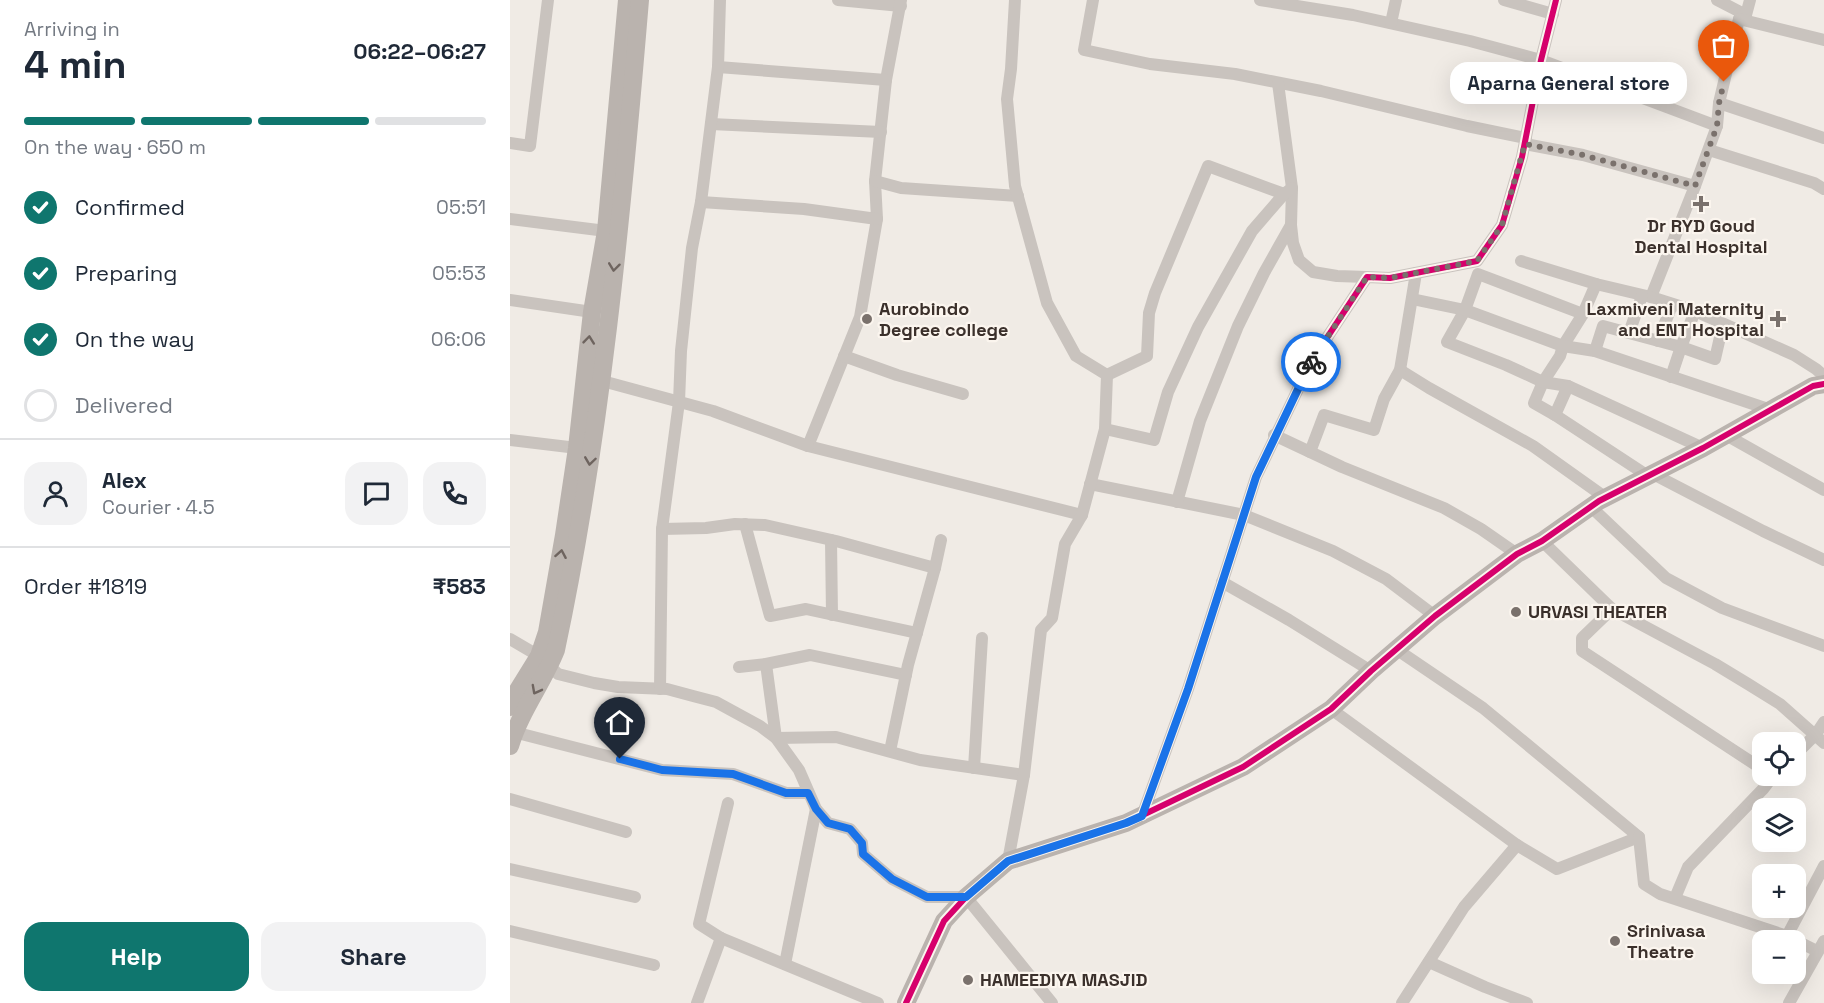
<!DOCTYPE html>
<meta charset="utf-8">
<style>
body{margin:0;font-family:"Space Grotesk",sans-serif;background:#f2f2f3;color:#1f2937;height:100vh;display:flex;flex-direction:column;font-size:22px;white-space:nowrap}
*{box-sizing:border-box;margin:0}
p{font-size:20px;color:#747a83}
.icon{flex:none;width:33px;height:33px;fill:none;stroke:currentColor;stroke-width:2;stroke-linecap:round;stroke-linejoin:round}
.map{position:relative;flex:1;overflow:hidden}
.sheet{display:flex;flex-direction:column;background:#fff;width:510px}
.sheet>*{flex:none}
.buttons{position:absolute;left:1242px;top:732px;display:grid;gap:12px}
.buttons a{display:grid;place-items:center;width:54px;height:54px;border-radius:12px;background:#fff;box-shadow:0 6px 24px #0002;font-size:30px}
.pin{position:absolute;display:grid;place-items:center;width:51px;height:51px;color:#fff;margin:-62px -26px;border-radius:50% 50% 50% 0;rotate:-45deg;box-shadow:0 0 6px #0007}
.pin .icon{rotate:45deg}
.courier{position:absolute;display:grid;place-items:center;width:60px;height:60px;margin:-30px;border:4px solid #1a73e8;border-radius:50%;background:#fff;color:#222;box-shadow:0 2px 8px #0007}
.bubble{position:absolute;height:42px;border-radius:18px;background:#fff;box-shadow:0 6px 24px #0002;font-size:20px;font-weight:700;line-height:42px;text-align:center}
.summary em{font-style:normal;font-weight:700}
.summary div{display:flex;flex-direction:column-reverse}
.summary{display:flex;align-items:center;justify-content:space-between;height:102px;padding:0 24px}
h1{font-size:39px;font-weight:700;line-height:45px}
.bar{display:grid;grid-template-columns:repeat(4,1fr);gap:9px 6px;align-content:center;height:72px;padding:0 24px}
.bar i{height:8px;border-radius:4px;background:#e0e1e3}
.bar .current{background:#0f766e}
.bar p{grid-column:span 4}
.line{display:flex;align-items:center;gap:15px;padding:0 24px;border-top:2px solid #e0e1e3}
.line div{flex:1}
.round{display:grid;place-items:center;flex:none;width:63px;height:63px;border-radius:18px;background:#f2f2f3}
ol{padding:0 24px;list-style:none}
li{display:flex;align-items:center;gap:18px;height:66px}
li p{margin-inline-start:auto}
li .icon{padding:6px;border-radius:50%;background:#0f766e;color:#fff;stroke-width:4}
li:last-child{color:#747a83}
li i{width:33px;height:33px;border:3px solid #e0e1e3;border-radius:50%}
.primary-button{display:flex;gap:12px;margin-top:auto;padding:12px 24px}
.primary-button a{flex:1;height:69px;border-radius:18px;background:#0f766e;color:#fff;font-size:24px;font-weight:700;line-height:69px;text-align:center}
.primary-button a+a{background:#f2f2f3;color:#1f2937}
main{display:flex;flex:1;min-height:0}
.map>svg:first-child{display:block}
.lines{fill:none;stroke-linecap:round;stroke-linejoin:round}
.street{stroke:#c9c3be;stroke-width:12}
.secondary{stroke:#bab3ae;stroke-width:18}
.cycleway-casing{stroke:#fbf5ee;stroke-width:10}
.cycleway{stroke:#d6006c;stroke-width:6}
.oneway{stroke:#6e645f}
.done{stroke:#7a716c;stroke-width:6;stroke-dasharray:0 10.8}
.route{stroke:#1a73e8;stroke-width:8}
.poi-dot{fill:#7a716c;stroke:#fbf5ee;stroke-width:2}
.labels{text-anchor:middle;stroke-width:4.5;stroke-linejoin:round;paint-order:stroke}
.poi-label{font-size:18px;font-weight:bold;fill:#3b302b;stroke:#fbf5ee;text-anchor:start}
</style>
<main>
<section class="sheet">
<div class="summary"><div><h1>4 min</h1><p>Arriving in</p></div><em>06:22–06:27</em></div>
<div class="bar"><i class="current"></i><i class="current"></i><i class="current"></i><i></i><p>On the way · 650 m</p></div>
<ol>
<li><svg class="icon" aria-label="check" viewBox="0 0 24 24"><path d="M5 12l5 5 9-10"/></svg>Confirmed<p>05:51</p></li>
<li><svg class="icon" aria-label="check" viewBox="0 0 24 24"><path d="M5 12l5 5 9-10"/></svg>Preparing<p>05:53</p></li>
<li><svg class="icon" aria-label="check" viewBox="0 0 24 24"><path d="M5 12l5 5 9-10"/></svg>On the way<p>06:06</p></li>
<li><i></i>Delivered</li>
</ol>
<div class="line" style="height:108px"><a class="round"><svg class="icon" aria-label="person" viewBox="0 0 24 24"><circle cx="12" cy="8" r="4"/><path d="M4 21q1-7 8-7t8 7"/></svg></a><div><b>Alex</b><p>Courier · 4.5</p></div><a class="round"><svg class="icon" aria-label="chat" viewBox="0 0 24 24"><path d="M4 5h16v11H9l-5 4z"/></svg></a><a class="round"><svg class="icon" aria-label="phone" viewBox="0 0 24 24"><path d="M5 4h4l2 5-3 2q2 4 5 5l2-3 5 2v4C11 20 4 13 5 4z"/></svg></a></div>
<div class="line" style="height:78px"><div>Order #1819</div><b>₹583</b></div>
<div class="primary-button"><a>Help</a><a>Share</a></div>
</section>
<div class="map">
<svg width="1314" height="1003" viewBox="0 0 1314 1003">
<rect width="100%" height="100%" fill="#f0ebe5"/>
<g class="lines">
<g class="street">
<polyline points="328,0 391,6"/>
<polyline points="391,0 376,80 365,181 367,219 350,317 298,446 572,515"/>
<polyline points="583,0 574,50 640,64 725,74 811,91 957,126 1016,138"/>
<polyline points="750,0 843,15 960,41 1031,60 1207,126"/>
<polyline points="994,0 1043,14"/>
<polyline points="1207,0 1236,15"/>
<polyline points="1240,0 1236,15 1229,19 1209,103 1207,126 1185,186 1141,297 1185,311 1284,355 1306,369 1314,376"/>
<polyline points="1229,19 1314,40"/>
<polyline points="881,23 886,0"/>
<polyline points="208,67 376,80"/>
<polyline points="768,83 782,188 781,225 783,243 789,260 803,272 827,276 857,277"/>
<polyline points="1209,103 1314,138"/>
<polyline points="201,124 371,132"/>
<polyline points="0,143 20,146 38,0"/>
<polyline points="1015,144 1073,155 1185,186"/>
<polyline points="1199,150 1304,183 1314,189"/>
<polyline points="365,181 391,188 508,196"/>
<polyline points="191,202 294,209 367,219"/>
<polyline points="0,219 96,231"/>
<polyline points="1011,261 1086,284 1141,297"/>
<polyline points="1086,284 1073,314 1053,346 1050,356 1033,382 1024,403 1045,415 1138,476"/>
<polyline points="902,299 955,310 937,342 996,365 1033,382 1058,386 1193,448"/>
<polyline points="0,300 82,312"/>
<polyline points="1073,314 968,274 955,310 1053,346 1085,351 1261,410"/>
<polyline points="1119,333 1132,296"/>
<polyline points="1148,341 1162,305"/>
<polyline points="1085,351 1093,326 1171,347 1205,359 1213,324"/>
<polyline points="334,356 387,375 453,394"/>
<polyline points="890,370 919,388 1023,446 1096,498"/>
<polyline points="597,375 637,356 639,313 645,293 698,166 774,194"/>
<polyline points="1161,377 1171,347 1185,311"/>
<polyline points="85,379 203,411 298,446"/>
<polyline points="1045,415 1058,386"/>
<polyline points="595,429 644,440 658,392 688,327 742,231 774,194 782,188"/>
<polyline points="764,435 832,467 934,508 971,529 1007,554"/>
<polyline points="1216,435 1314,490"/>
<polyline points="0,440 67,448"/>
<polyline points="800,452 814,415 864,430 874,399 890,370 906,273"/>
<polyline points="1143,474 1253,531 1314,560"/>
<polyline points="580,484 734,515 823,551 876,579 925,616"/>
<polyline points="667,502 690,421 728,326 754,273 781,225"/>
<polyline points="1081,507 1156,578 1212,608 1314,646"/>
<polyline points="235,524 260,616 296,609 407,633"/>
<polyline points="152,529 196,528 225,524 255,525 326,541 425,568 431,540"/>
<polyline points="321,540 322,615"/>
<polyline points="1032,541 1102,609 1205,664 1238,684 1270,704 1314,743"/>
<polyline points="712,582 779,620 861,671"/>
<polyline points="1102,609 1072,638 1072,651 1252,769"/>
<polyline points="0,639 29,656 48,674 84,683 108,687 157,689 183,696 206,702 250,726 266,738 289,770 306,809 318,823 340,829 352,843 353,854 382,879 417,897 456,897 542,1003"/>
<polyline points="886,649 973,708 1129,837 1047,869 1007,845"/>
<polyline points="256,664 266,738 326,737 410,760 514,775"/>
<polyline points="229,667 256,664 300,655 396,675"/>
<polyline points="150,689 152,529 169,402 171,351 182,248 191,202 208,67 210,0"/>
<polyline points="821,709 1007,845 954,907 892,1003"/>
<polyline points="0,731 152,770 223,774 276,793 298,793"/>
<polyline points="380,751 398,665 425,568"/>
<polyline points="1286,754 1306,734 1314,722"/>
<polyline points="464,768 472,638"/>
<polyline points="0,799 116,832"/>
<polyline points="218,803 189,924 211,938 368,1003"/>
<polyline points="632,816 678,689 746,477 801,362 857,277 880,278 967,261 992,225 1012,157 1031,60 1046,0"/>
<polyline points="1129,837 1134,884 1150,894 1277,936 1307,951"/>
<polyline points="498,861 514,775 531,630 542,618 555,544 572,515 595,429 597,375 566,356 537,303 505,186 497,99 501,69 505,0"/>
<polyline points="0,869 125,897"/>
<polyline points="1165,898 1178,867 1254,788 1263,776"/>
<polyline points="0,931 144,965"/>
<polyline points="1277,936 1314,866"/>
<polyline points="919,962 975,987 1017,1003"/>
<polyline points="275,964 306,809"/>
<polyline points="187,1003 211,938"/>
<polyline points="1279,1003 1314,941"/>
</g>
<g class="secondary">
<polyline points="0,707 3,698 29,656 37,632 54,535 67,448 82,312 96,231 117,0"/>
<path d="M0,746C10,712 33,683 46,650C91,438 112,216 130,0"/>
<polyline points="396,1003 434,921 456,897 498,861 616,823 733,767 821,709 861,671 925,616 1007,554 1032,541 1089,501 1193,448 1303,386 1314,384"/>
</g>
<defs>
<g id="cycleway">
<polyline points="632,816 678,689 746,477 801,362 857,277 880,278 967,261 992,225 1012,157 1031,60 1046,0"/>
<polyline points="396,1003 434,921 456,897 498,861 616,823 733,767 821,709 861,671 925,616 1007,554 1032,541 1089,501 1193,448 1303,386 1314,384"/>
</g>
</defs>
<use href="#cycleway" class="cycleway-casing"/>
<use href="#cycleway" class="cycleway"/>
</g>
<defs><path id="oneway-chevron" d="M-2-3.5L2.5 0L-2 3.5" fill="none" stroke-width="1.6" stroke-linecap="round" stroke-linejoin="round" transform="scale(1.5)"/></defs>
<g class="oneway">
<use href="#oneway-chevron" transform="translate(104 267) rotate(97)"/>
<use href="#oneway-chevron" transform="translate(79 340) rotate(-84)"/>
<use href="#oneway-chevron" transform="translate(80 461) rotate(98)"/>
<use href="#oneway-chevron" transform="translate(51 554) rotate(-80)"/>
<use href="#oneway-chevron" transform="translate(26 690) rotate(118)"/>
</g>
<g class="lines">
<polyline class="done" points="801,362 857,277 880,278 967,261 992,225 1015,144 1073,155 1185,186 1207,126 1209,103 1214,82"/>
<polyline class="route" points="110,759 152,770 223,774 276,793 298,793 306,809 318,823 340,829 352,843 353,854 382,879 417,897 456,897 498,861 616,823 632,816 678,689 746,477 801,362"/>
</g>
<g class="poi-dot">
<path d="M1188 195h6v6h6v6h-6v6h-6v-6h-6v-6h6z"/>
<circle cx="357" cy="319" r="6"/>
<path d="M1265 310h6v6h6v6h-6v6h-6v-6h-6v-6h6z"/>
<circle cx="1006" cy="612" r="6"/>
<circle cx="1105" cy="941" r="6"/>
<circle cx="458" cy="980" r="6"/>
</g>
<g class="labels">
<g class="poi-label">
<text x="1191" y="232" text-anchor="middle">Dr RYD Goud<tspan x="1191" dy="21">Dental Hospital</tspan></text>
<text x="369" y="315">Aurobindo<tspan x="369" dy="21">Degree college</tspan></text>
<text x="1254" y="315" text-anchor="end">Laxmiveni Maternity<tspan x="1254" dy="21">and ENT Hospital</tspan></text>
<text x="1018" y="618">URVASI THEATER</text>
<text x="1117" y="937">Srinivasa<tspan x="1117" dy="21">Theatre</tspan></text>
<text x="470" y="986">HAMEEDIYA MASJID</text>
</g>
</g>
</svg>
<div class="buttons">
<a><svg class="icon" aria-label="locate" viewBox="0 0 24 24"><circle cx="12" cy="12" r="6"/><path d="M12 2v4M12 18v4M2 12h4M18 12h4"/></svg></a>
<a><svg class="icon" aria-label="layers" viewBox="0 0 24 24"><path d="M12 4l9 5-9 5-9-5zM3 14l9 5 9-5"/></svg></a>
<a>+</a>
<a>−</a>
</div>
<div class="pin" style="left:1214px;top:82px;background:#ea580c"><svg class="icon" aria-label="bag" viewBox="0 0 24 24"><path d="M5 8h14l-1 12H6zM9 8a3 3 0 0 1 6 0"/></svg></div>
<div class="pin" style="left:110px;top:759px;background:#1f2937"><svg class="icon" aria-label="home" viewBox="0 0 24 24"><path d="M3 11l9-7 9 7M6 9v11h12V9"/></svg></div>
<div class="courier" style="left:801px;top:362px"><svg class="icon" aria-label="bike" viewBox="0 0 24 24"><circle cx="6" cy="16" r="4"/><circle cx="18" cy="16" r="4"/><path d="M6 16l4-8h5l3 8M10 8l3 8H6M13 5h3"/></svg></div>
<div class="bubble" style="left:940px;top:62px;width:237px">Aparna General store</div>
</div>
</main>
